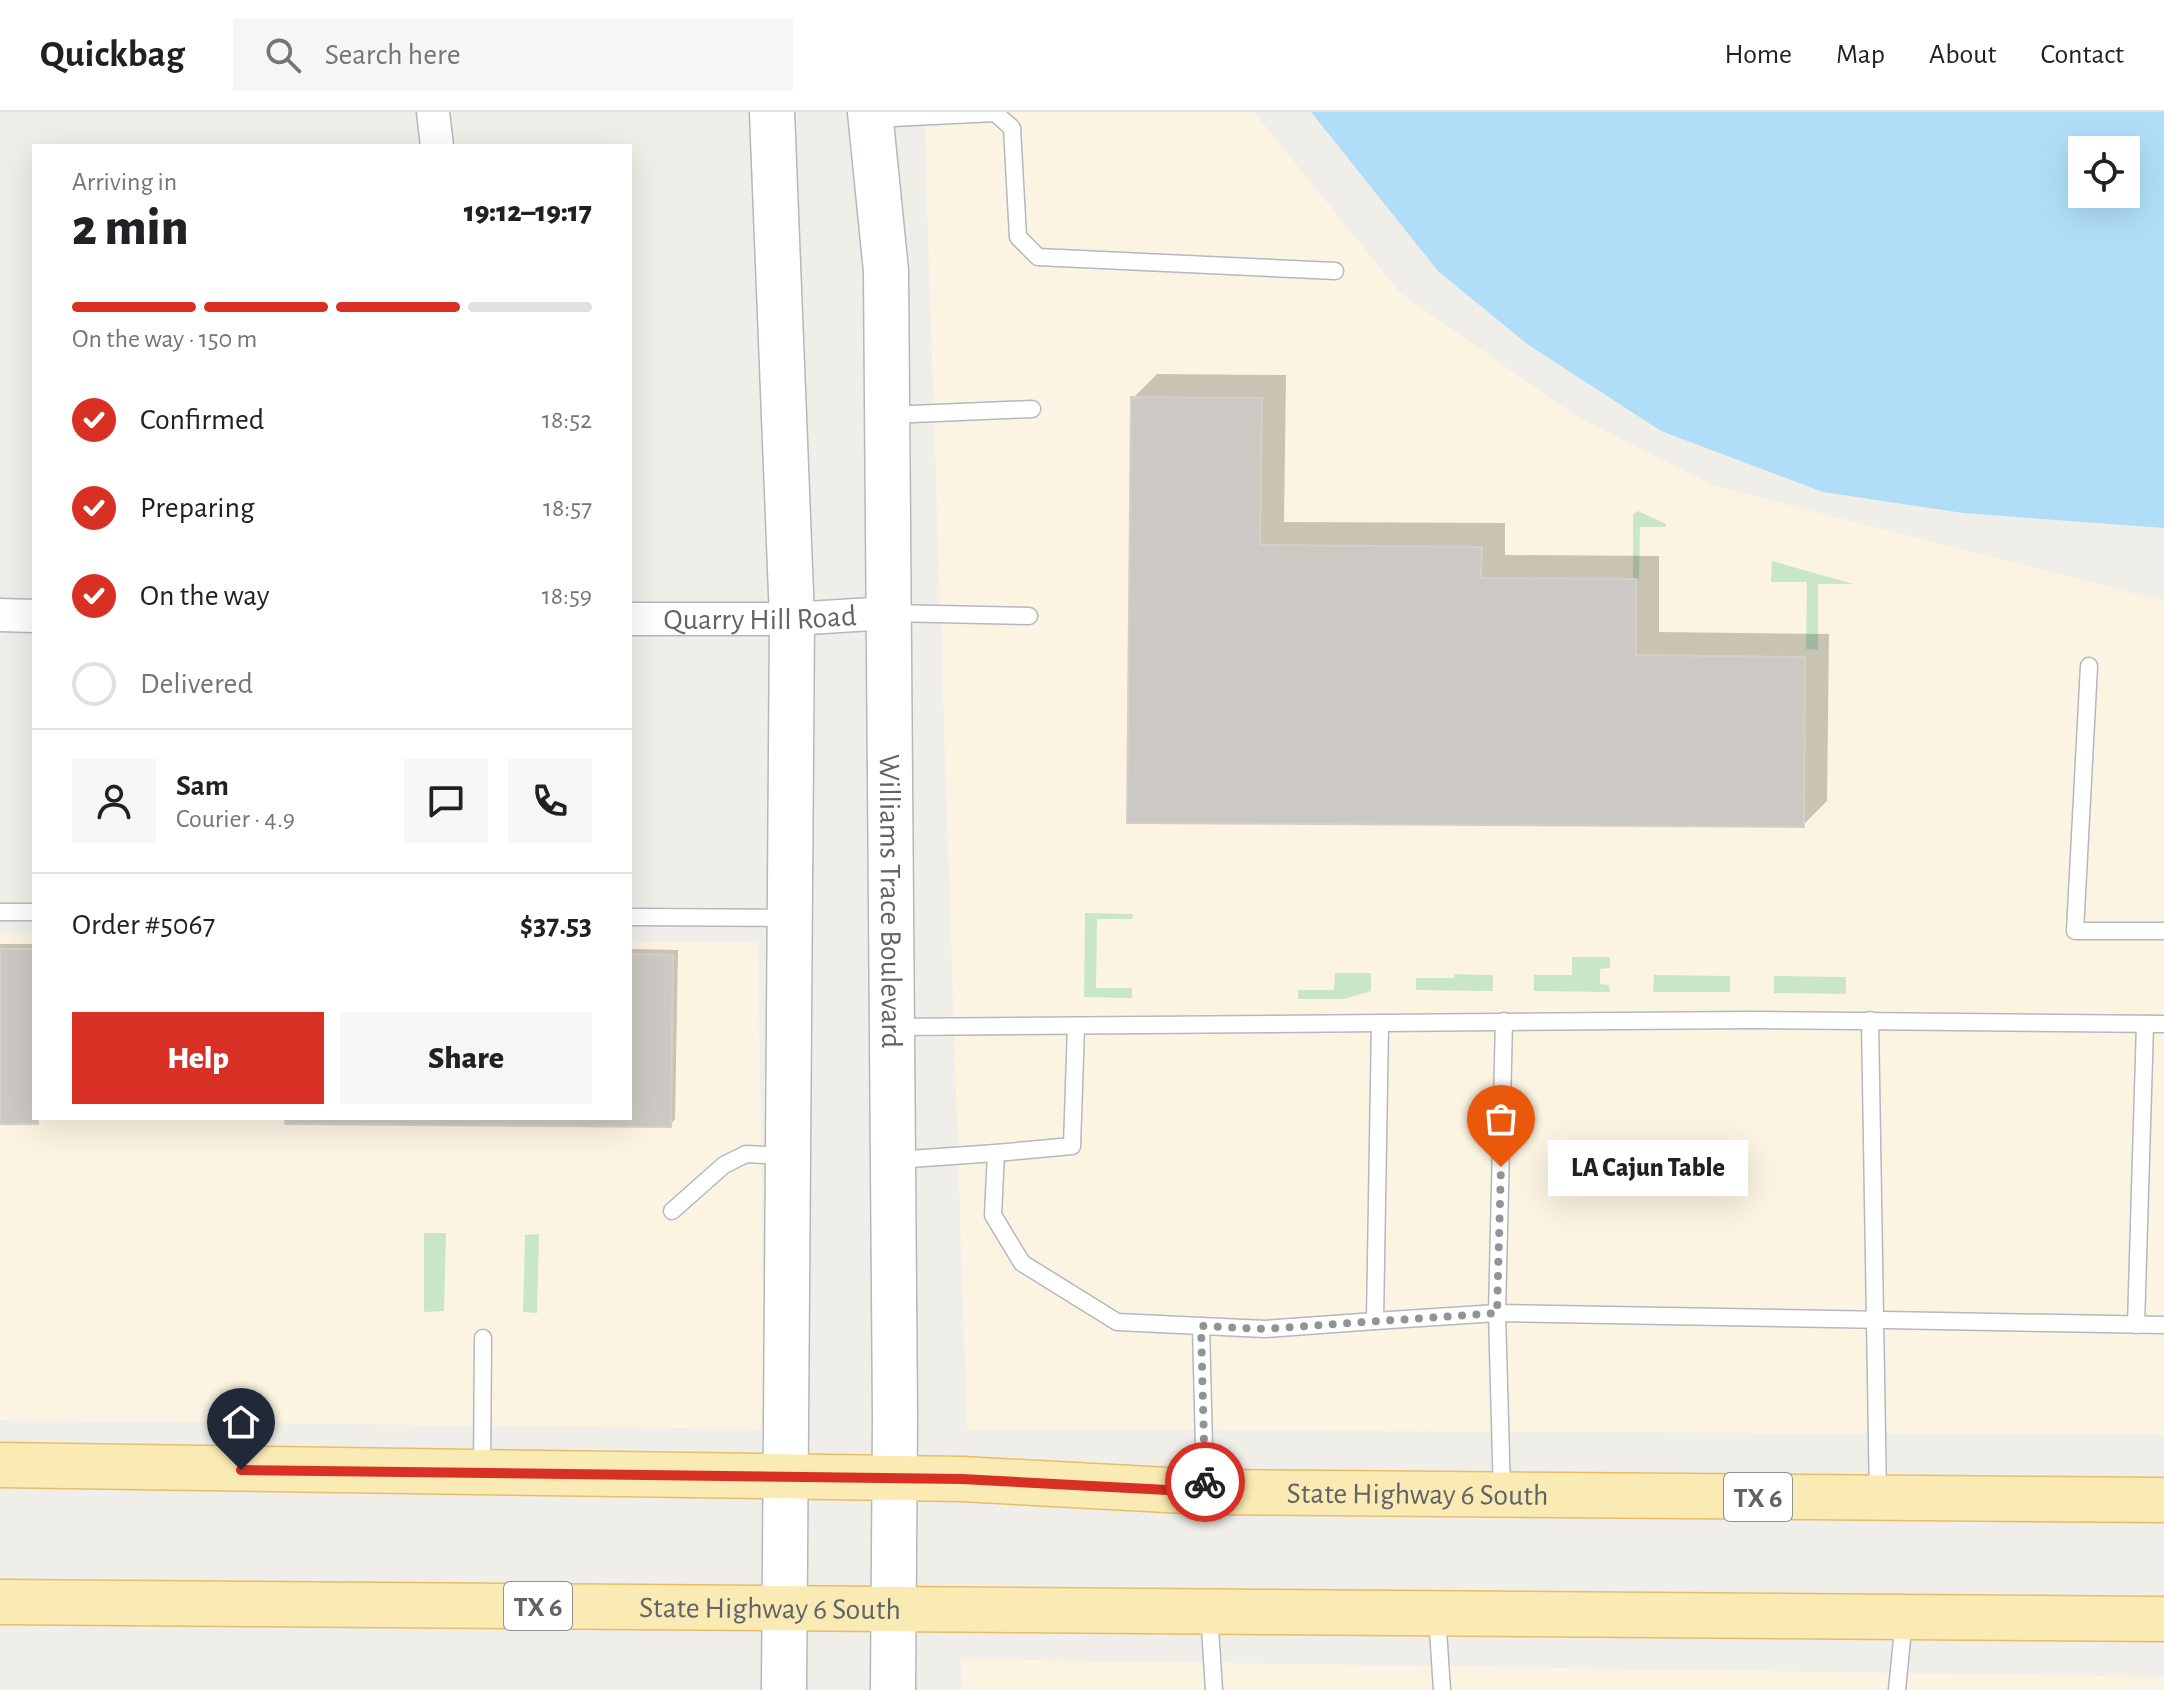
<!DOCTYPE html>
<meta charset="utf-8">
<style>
body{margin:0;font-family:"Alegreya Sans",sans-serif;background:#f6f6f6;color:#202124;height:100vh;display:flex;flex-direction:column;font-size:30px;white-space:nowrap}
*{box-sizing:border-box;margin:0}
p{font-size:26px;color:#757577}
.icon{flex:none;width:44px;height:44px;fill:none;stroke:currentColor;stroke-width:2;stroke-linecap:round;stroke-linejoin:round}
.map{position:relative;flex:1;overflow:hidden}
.panel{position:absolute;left:32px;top:32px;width:600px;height:976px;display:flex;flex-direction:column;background:#fff;border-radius:0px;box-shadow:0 8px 32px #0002}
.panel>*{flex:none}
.controls{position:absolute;left:2068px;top:24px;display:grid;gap:16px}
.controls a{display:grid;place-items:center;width:72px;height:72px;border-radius:0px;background:#fff;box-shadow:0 8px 32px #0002;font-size:40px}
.pin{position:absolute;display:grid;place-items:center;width:68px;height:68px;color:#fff;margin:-82px -34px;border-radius:50% 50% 50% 0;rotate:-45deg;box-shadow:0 0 8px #0007}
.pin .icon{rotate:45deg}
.courier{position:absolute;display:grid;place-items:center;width:80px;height:80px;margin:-40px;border:6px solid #d93025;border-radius:50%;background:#fff;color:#222;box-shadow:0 2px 10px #0007}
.bubble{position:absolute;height:56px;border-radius:0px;background:#fff;box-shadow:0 8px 32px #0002;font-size:26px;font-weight:800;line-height:56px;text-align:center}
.headline em{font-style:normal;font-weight:800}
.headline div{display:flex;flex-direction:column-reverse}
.headline{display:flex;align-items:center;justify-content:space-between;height:136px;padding:0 40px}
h1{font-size:52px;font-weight:800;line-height:60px}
.bar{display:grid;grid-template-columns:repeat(4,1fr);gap:12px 8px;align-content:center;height:96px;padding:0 40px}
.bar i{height:10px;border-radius:6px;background:#e0e0e0}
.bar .active{background:#d93025}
.bar p{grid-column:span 4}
.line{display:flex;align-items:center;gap:20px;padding:0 40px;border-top:2px solid #e0e0e0}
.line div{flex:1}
.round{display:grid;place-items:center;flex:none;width:84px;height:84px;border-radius:0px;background:#f6f6f6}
ol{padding:0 40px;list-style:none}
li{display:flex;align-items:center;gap:24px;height:88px}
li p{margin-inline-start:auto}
li .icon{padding:8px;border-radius:50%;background:#d93025;color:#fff;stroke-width:4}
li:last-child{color:#757577}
li i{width:44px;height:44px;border:4px solid #e0e0e0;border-radius:50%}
.primary-button{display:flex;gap:16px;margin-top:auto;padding:16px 40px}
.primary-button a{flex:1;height:92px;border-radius:0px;background:#d93025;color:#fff;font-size:32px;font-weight:800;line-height:92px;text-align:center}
.primary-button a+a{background:#f6f6f6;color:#202124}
header{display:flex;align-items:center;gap:48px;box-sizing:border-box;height:112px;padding:0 40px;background:#fff;border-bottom:2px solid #e0e0e0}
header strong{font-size:38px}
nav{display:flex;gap:44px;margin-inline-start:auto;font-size:28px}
.search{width:560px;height:72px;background:#f6f6f6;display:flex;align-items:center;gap:20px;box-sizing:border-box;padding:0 28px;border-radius:0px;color:#757577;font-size:30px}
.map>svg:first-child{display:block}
.commercial{fill:#fcf4e2}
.green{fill:#c9e6c7}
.water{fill:#b0def9;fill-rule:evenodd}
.shadow{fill:#0003}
.building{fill:#ccc9c5;stroke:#d5d0c7;stroke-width:2}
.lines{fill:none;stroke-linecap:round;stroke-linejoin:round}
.service-casing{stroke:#b5b8bc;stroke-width:19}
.minor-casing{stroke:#b5b8bc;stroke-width:35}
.secondary-casing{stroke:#b4b8bb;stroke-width:47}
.primary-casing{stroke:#e8bd6a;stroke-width:47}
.service{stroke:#fff;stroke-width:16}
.minor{stroke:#fff;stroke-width:32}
.secondary{stroke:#fff;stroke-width:44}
.primary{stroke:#faeab4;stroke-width:44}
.done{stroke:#929494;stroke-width:8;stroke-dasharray:0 14.4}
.route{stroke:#d93025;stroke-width:10}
.labels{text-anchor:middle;stroke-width:7;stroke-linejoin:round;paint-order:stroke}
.shield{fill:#fff;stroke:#909295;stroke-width:2}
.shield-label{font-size:28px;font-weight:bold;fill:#606467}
.street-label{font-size:30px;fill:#606467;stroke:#fff}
</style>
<header>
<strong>Quickbag</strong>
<div class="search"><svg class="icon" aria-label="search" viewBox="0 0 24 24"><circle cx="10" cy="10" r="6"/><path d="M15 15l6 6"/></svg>Search here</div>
<nav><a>Home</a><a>Map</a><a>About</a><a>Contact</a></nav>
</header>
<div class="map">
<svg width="2164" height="1578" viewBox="0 0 2164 1578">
<rect width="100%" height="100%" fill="#f0eee9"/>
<g class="commercial">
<polygon points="924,0 1254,0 1400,181 1576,304 1714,374 2164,489 2164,1323 967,1317"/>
<polygon points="0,820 34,821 34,1006 630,1006 630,829 758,831 765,1317 0,1308"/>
<polygon points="961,1547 2164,1565 2164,1578 962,1578"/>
</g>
<g class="green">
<polygon points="1638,399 1666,412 1666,415 1640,415 1639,467 1633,467 1633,402"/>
<polygon points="1772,449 1853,472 1818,472 1818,538 1806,537 1807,470 1771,470"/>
<polygon points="1085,801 1133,802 1132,807 1097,807 1096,876 1132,876 1132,886 1084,885"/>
<polygon points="1572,845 1610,845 1610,856 1600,857 1600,872 1609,873 1610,880 1534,879 1534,863 1572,863"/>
<polygon points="1335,861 1371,861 1371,879 1344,887 1298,887 1298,878 1334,878"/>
<polygon points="1454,862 1493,863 1493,879 1416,878 1416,866 1454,866"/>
<polygon points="1654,863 1730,864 1730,880 1653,880"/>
<polygon points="1774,864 1846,865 1846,882 1774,881"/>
<polygon points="424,1121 446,1121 444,1199 424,1200"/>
<polygon points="539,1122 537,1201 523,1200 525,1123"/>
</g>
<path class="water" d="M1311,0H2164V416L1963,401L1823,380L1661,319L1527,232L1438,159ZM2082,38H2126V82H2082Z"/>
<g class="shadow">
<polygon points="1157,262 1286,263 1284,410 1505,411 1505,443 1659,444 1659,520 1829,522 1827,689 1803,713 1129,709 1133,286"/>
<polygon points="0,832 34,832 34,1006 41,1006 37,1010 0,1010"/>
<polygon points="630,837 678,838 675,1007 670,1013 287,1006 630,1006"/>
</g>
<g class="building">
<polygon points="1131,285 1262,286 1260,433 1482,435 1481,466 1636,467 1636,543 1805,545 1804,715 1127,711"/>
<polygon points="0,837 34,837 34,1006 38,1006 38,1012 0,1012"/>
<polygon points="630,842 673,843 671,1015 285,1012 285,1006 630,1006"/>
</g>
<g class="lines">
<defs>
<g id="service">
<polyline points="872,7 995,1 1012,16 1018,125 1038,145 1335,159"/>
<polyline points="889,303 1032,297"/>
<polyline points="890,501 1029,504"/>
<polyline points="2089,554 2075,819 2164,819"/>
<polyline points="0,800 34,800"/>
<polyline points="630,805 787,806"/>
<polyline points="1870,908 1878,1386"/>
<polyline points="894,915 1752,908 2164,912"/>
<polyline points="996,1041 1072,1034 1076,914"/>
<polyline points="895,1048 996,1041 993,1103 1022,1151 1117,1210 1265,1217 1375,1209 1380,911"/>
<polyline points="672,1099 724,1053 746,1042 786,1044"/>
<polyline points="1375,1209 1497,1201 2164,1213"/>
<polyline points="2136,1213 2145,912"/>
<polyline points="1201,1214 1205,1376"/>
<polyline points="482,1360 483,1226"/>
<polyline points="1502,1383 1497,1201 1504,909"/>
<polyline points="1209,1500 1214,1578"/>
<polyline points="1437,1503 1442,1578"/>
<polyline points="1897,1578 1904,1507"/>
</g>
<g id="minor">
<polyline points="433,0 437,34"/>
<polyline points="0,503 34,504"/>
<path id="s1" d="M630,507H792L888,501"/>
</g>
<g id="secondary">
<polyline points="772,0 792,507 784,1578"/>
<path id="s2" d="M870,0L886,159L895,1306L893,1578"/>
</g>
<g id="primary">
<path id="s3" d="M0,1353L962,1367L1205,1380L2164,1388"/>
<path id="s4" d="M0,1490L2164,1507"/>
</g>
</defs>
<use href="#service" class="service-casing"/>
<use href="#minor" class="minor-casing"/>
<use href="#secondary" class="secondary-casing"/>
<use href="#primary" class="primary-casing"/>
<use href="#service" class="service"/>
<use href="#minor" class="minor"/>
<use href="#secondary" class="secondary"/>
<use href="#primary" class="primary"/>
</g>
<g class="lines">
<polyline class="done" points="1205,1370 1201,1214 1265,1217 1497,1201 1501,1055"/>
<polyline class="route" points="241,1358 962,1367 1205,1380 1205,1370"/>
</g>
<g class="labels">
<g class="shield">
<rect x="1724" y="1361" width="68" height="48" rx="6"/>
<rect x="504" y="1470" width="68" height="48" rx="6"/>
</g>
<g class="shield-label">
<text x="1758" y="1395">TX 6</text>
<text x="538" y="1504">TX 6</text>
</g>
<g class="street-label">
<text dy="10" stroke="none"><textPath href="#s1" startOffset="130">Quarry Hill Road</textPath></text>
<text dy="10" stroke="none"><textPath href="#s2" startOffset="790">Williams Trace Boulevard</textPath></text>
<text dy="10" stroke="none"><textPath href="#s3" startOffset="1418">State Highway 6 South</textPath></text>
<text dy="10" stroke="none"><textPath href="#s4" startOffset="770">State Highway 6 South</textPath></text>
</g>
</g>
</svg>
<div class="controls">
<a><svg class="icon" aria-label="locate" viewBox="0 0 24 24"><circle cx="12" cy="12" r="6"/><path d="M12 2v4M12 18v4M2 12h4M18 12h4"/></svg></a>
</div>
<div class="pin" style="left:1501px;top:1055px;background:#ea580c"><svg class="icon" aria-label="bag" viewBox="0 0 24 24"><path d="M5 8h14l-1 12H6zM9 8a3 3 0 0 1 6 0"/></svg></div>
<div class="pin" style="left:241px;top:1358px;background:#1f2937"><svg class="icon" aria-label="home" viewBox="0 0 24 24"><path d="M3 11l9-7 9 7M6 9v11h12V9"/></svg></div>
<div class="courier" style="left:1205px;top:1370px"><svg class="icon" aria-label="bike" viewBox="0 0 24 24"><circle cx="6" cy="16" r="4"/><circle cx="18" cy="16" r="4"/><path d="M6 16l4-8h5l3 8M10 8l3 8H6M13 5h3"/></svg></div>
<div class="bubble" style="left:1548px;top:1028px;width:200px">LA Cajun Table</div>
<section class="panel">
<div class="headline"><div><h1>2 min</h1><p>Arriving in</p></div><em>19:12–19:17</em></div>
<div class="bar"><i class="active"></i><i class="active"></i><i class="active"></i><i></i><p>On the way · 150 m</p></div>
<ol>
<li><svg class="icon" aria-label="check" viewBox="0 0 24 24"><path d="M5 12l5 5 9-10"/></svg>Confirmed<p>18:52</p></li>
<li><svg class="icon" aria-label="check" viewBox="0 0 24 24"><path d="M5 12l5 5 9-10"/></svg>Preparing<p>18:57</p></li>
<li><svg class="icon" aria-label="check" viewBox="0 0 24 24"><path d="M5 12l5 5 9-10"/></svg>On the way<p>18:59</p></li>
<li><i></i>Delivered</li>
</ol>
<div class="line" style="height:144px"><a class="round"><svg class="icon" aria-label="person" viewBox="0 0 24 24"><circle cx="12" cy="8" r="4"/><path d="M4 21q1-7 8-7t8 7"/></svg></a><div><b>Sam</b><p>Courier · 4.9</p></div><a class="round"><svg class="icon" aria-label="chat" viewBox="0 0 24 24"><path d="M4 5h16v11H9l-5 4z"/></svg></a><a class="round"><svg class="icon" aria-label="phone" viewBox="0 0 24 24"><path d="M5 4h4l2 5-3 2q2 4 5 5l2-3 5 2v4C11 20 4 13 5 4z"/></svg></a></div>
<div class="line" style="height:104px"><div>Order #5067</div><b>$37.53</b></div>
<div class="primary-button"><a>Help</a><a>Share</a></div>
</section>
</div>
